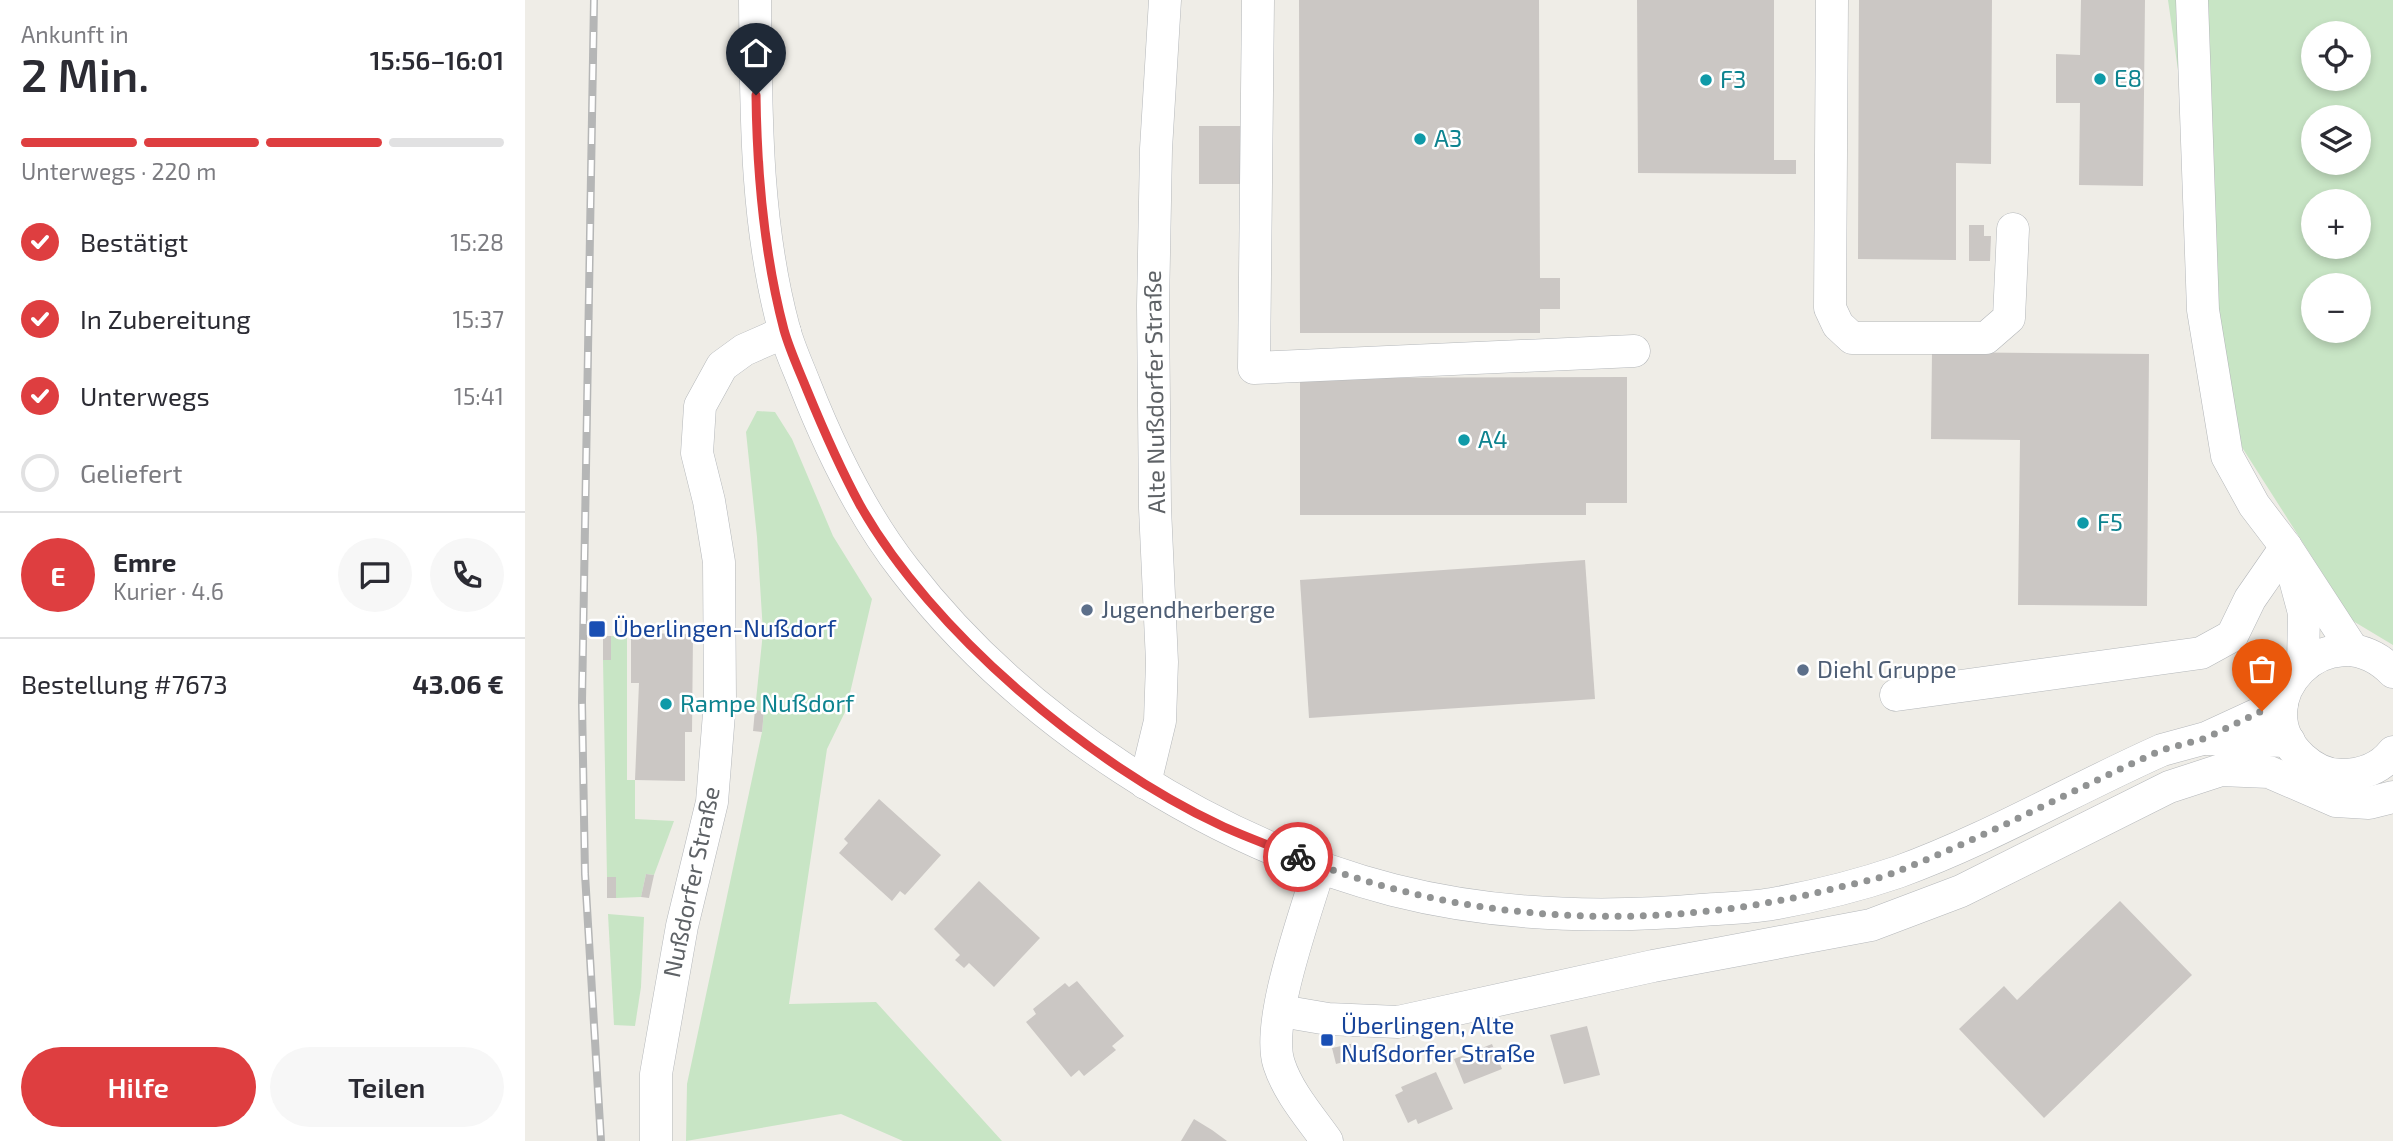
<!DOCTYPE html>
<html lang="de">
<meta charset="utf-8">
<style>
body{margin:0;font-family:"Exo 2",sans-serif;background:#f7f7f7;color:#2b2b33;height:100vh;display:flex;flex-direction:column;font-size:26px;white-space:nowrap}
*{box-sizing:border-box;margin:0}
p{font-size:23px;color:#7c7c81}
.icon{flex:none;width:38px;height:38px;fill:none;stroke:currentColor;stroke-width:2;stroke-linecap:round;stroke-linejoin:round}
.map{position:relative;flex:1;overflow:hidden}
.drawer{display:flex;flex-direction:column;background:#fff;width:525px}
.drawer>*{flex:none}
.buttons{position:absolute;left:1776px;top:21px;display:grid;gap:14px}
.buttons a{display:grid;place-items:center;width:70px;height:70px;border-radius:50%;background:#fff;box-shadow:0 4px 10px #0003;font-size:35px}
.pin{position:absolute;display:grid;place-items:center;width:60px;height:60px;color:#fff;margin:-72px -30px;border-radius:50% 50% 50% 0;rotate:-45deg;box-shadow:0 0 7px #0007}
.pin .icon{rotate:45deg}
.courier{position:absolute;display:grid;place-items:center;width:70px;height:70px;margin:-35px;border:5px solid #de3e40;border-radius:50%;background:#fff;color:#222;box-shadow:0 2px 9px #0007}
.headline em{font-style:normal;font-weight:600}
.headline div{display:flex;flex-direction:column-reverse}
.headline{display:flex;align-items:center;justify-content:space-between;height:119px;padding:0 21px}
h1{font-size:46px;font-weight:600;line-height:52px}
.bar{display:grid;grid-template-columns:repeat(4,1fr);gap:10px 7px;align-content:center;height:84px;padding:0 21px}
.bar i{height:9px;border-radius:5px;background:#e1e1e2}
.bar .selected{background:#de3e40}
.bar p{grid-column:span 4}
.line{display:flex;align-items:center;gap:18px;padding:0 21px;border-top:2px solid #e1e1e2}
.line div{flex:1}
.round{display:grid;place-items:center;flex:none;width:74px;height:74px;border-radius:37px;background:#f7f7f7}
ol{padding:0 21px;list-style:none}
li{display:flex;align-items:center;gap:21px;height:77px}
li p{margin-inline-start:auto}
li .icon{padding:7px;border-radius:50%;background:#de3e40;color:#fff;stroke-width:4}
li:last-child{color:#7c7c81}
li i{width:38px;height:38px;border:4px solid #e1e1e2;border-radius:50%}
.button{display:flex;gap:14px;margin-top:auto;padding:14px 21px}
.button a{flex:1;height:80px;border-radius:42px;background:#de3e40;color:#fff;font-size:28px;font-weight:600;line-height:80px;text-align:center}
.button a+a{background:#f7f7f7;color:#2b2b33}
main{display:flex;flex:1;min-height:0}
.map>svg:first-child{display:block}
.green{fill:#c8e5c5;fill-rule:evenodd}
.building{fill:#cbc7c4}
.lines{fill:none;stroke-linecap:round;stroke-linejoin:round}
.minor-casing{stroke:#b4b7ba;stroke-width:33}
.minor{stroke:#fff;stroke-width:32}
.rail-casing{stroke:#b5b6b6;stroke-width:8}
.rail{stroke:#fff;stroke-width:5;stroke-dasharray:16;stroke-linecap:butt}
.done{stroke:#919393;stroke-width:7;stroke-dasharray:0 12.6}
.route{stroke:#de3e40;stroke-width:9}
.culture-dot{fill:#0f9aa8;stroke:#fff;stroke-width:2.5}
.service-dot{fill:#5c6f8a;stroke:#fff;stroke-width:2.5}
.transit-dot{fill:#1a4fb4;stroke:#fff;stroke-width:2.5}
.labels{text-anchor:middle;stroke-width:5;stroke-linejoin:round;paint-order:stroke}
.culture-label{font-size:24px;fill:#0d838f;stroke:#fff;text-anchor:start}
.street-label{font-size:24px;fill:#5e6266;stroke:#fff}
.service-label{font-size:24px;fill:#4e5e75;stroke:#fff;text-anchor:start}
.transit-label{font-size:24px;fill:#164399;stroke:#fff;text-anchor:start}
</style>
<main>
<section class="drawer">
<div class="headline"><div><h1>2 Min.</h1><p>Ankunft in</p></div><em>15:56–16:01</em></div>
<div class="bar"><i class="selected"></i><i class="selected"></i><i class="selected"></i><i></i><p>Unterwegs · 220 m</p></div>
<ol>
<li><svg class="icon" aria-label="check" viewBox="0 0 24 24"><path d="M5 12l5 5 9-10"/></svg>Bestätigt<p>15:28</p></li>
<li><svg class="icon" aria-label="check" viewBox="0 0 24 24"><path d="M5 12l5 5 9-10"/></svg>In Zubereitung<p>15:37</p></li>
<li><svg class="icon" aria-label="check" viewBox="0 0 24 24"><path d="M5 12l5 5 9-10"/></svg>Unterwegs<p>15:41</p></li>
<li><i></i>Geliefert</li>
</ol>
<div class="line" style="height:126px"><b class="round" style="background:#de3e40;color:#fff">E</b><div><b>Emre</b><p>Kurier · 4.6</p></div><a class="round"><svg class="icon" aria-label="chat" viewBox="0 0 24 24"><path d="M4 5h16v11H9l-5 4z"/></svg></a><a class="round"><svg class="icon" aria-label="phone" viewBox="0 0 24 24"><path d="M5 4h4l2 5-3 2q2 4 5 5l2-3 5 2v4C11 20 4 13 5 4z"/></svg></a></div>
<div class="line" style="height:91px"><div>Bestellung #7673</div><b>43.06 €</b></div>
<div class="button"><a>Hilfe</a><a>Teilen</a></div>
</section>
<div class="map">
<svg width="1868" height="1141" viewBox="0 0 1868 1141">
<rect width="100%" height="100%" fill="#efede7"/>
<g class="green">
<path d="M1643,0H1868V645L1828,621L1704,427ZM1788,33H1834V79H1788ZM1788,117H1834V163H1788ZM1788,201H1834V247H1788ZM1788,285H1834V331H1788Z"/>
<polygon points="232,411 250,412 267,439 308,536 347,599 321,710 302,749 264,1004 351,1002 477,1141 378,1141 316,1114 161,1141 162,1084 237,732 239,711 230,710 238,632 232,537 221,432"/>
<polygon points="86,636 102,637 102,780 110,780 110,819 149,821 129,875 121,874 116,897 91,898 91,877 82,877 78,660 86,659"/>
<polygon points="83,914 119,917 116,987 110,1026 89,1025"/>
</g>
<g class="building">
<polygon points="774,0 1014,0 1015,278 1035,278 1035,309 1015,309 1015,333 775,333"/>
<polygon points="1112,0 1249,0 1249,160 1271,160 1271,174 1113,173"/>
<polygon points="1334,0 1467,0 1466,164 1431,163 1431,260 1333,259"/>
<polygon points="1556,0 1620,0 1618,186 1554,185 1555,103 1531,103 1531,54 1555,55"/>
<rect x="674" y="126" width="45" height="58"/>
<polygon points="1444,225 1459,225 1459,236 1466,236 1465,261 1444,261"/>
<polygon points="1407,352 1624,354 1622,606 1493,605 1495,440 1406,439"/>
<polygon points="1102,377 1102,503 1061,503 1061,515 775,515 775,378"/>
<polygon points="1060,560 1070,699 784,718 775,580"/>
<polygon points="106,633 168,634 167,732 160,732 160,781 110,780 114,683 106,683"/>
<rect x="78" y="636" width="8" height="24"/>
<polygon points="230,710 239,711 237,732 228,731"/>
<polygon points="354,799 416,855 380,895 375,891 367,901 314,853 323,843 319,839"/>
<polygon points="121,874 129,875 124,898 116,897"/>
<rect x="82" y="877" width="9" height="21"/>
<polygon points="454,881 515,938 469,987 444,963 439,968 430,960 435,955 409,929"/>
<polygon points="1595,901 1667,975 1519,1118 1434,1029 1479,986 1492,1000"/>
<polygon points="552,981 599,1036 587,1046 591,1050 559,1076 554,1070 546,1077 501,1022 511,1014 508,1009 540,983 544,987"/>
<polygon points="1062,1026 1075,1075 1039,1084 1025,1035"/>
<polygon points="830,1043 833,1058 811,1064 807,1048"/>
<polygon points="967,1044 977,1069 939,1084 929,1059"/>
<polygon points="911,1072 928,1109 893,1124 891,1119 883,1123 870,1095 878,1091 876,1087"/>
<polygon points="669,1119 687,1130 702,1141 656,1141"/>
</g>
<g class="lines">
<defs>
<g id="minor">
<path d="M230,0C231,111 230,221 259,329C264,348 273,367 280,385C306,451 337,515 380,570C496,721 684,842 868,890C970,916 1072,919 1176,910C1200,908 1224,908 1247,904C1286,897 1335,885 1373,872C1464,839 1549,789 1637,750L1681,738L1757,703"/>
<polyline points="733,0 729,368 1109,351"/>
<polyline points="1307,0 1305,308 1313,325 1327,338 1461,338 1484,318 1488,229"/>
<polyline points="1667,0 1678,310 1702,456 1729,505 1761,547 1828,650"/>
<polyline points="1768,572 1779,613 1778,665"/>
<path d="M1868,672C1804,607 1715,702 1777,758C1788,768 1801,775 1816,775C1836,775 1855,769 1868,752"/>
<polyline points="1371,695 1676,653 1707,636 1725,599 1761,547"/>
<polyline points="1682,739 1764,741"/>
<polyline points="620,783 635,721 637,662 630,508 628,306 631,149 640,0"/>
<path d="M795,865C782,910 740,1022 754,1064C763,1092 785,1117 802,1141"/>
<polyline points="756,1011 803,1019 873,1022 1128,966 1346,925 1436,891 1644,787 1696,770 1744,772 1811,801 1844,803 1868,797"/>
<polyline points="131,1141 131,1074 157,926 187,802 195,701 194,562 184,501 172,453 175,406 197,366 219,350 260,332"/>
</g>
</defs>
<use href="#minor" class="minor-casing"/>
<use href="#minor" class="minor"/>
<defs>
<polyline id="rail" points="69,0 57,702 60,874 76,1141"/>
</defs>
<use href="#rail" class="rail-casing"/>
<use href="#rail" class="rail"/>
</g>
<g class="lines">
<path class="done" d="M773,857C940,925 1133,933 1307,889C1329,883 1353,880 1373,871C1464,836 1549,789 1637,750L1681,738L1737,711"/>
<path class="route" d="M231,95C232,174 239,254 259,330C265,351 274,370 282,390C298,429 315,468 335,505C406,631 564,764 695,825C720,837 747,846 773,857"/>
</g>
<g class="culture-dot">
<circle cx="1575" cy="79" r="7"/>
<circle cx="1181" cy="80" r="7"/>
<circle cx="895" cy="139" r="7"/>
<circle cx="939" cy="440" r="7"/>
<circle cx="1558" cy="523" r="7"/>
<circle cx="141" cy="704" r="7"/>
</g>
<g class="service-dot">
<circle cx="562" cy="610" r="7"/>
<circle cx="1278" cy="670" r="7"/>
</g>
<g class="transit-dot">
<rect x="63" y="620" width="18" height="18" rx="3.5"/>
<rect x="795" y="1033" width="14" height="14" rx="3.5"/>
</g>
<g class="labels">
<g class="culture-label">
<text x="1589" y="87">E8</text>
<text x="1195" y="88">F3</text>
<text x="909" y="147">A3</text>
<text x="953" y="448">A4</text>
<text x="1572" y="531">F5</text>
<text x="155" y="712">Rampe Nußdorf</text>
</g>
<g class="street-label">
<text transform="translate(630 392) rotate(-91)" y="8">Alte Nußdorfer Straße</text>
<text transform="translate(167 882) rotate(-78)" y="8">Nußdorfer Straße</text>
</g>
<g class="service-label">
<text x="576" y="618">Jugendherberge</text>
<text x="1292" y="678">Diehl Gruppe</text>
</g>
<g class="transit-label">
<text x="88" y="637">Überlingen-Nußdorf</text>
<text x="816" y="1034">Überlingen, Alte<tspan x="816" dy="28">Nußdorfer Straße</tspan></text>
</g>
</g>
</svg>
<div class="buttons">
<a><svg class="icon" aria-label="locate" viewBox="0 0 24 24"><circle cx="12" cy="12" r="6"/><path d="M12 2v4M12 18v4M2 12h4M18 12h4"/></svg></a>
<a><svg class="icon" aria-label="layers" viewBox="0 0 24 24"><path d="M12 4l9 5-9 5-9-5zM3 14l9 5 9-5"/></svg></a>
<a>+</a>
<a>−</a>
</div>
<div class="pin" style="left:1737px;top:711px;background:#ea580c"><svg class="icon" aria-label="bag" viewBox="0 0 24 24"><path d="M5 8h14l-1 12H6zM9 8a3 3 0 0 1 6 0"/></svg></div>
<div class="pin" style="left:231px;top:95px;background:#1f2937"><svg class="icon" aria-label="home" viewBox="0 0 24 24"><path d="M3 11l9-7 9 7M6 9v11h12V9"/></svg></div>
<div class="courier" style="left:773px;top:857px"><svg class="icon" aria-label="bike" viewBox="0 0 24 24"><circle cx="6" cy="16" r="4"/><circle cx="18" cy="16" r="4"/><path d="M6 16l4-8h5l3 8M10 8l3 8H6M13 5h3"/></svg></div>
</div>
</main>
